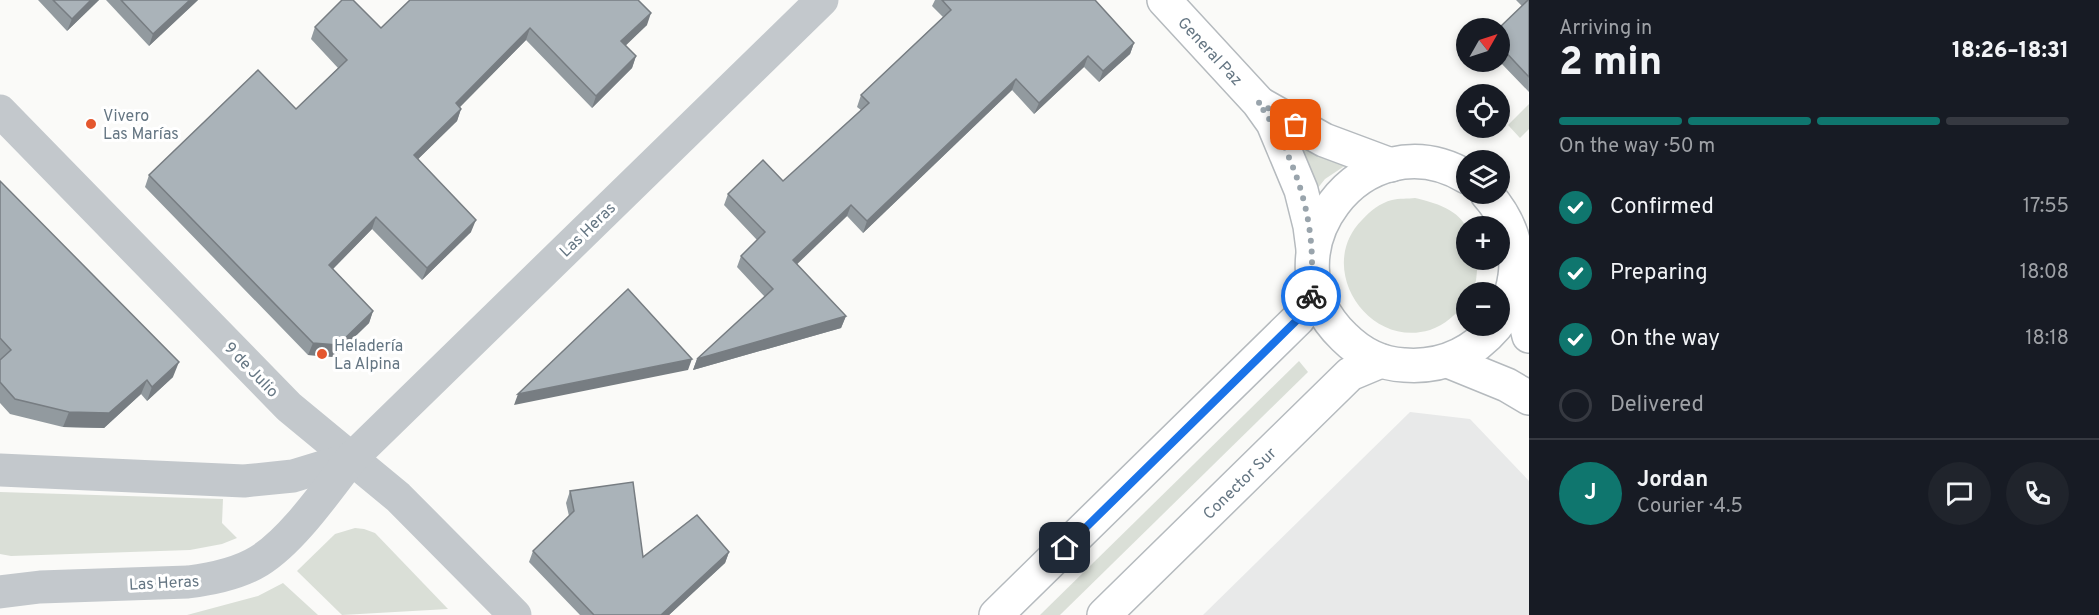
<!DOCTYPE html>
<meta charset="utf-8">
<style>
body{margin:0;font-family:Overpass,sans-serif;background:#20242c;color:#f1f3f6;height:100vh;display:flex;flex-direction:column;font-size:22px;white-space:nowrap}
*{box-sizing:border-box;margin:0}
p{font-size:20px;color:#9ea1a6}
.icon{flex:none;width:33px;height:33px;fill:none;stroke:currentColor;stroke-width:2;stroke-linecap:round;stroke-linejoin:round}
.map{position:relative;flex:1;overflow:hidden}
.panel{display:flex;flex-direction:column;background:#171b24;width:570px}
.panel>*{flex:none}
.needle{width:39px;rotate:51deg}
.fabs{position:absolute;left:1456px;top:18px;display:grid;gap:12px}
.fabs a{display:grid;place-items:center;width:54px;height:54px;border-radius:50%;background:#171b24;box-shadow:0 3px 9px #0003;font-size:30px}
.pin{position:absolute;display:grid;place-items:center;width:51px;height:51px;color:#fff;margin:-26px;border-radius:12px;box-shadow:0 3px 9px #0006}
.courier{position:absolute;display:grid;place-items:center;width:60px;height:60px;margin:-30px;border:4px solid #1a73e8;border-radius:50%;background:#fff;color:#222;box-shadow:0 2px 8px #0007}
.head em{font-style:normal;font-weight:800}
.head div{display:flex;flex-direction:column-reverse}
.head{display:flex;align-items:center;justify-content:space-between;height:102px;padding:0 30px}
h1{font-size:39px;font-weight:800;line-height:45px}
.bar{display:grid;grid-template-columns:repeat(4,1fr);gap:9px 6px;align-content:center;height:72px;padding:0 30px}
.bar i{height:8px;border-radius:4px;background:#363941}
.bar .selected{background:#0f766e}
.bar p{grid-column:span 4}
.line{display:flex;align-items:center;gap:15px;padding:0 30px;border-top:2px solid #363941}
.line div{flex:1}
.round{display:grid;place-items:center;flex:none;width:63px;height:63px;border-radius:32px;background:#20242c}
ol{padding:0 30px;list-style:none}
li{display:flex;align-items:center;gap:18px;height:66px}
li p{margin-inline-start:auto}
li .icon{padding:6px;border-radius:50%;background:#0f766e;color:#fff;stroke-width:4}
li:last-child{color:#9ea1a6}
li i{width:33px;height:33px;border:3px solid #363941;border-radius:50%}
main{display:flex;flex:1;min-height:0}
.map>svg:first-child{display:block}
.built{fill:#e8e9e9}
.green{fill:#dadfd7}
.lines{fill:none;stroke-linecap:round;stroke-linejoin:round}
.major-casing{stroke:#b5babe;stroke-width:36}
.minor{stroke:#c3c8cc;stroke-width:33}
.major{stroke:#fff;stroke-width:33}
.wall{fill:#929a9f}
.shaded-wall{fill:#777d82}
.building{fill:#aab3b9;stroke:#777d82;stroke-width:1.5}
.done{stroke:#99a4ac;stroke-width:6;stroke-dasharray:0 10.8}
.route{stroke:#1a73e8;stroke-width:8}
.poi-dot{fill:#e4572e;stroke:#fff;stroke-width:2}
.labels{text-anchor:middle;stroke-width:6;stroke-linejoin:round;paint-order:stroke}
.street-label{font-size:16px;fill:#657683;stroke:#fff}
.poi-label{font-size:16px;fill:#657683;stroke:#fff;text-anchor:start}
</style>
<main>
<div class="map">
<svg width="1529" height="615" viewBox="0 0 1529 615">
<rect width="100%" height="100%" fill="#fafaf8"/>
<polygon class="built" points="1410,412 1470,419 1529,481 1529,615 1203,615"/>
<g class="green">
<polygon points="1529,104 1529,129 1520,138 1508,125"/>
<polygon points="1284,128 1346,165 1325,179 1313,194"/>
<path d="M1415,198C1433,202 1461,210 1467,230C1470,238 1467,251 1467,260H1478L1476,281L1471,292H1467L1466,303C1456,314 1445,325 1430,330C1367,349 1315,267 1362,220C1370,211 1380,203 1392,200C1399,198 1408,199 1415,198Z"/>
<polygon points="1299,361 1308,372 1060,615 1040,615"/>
<polygon points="0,492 223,499 222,523 237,538 222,544 190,550 11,556 0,554"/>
<polygon points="355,528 364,529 375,533 448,609 342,615 297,571 335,534"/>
<polygon points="283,583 318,615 187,615 258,596"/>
</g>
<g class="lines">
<defs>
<g id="major">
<path id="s1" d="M1164,0L1258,102L1273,123L1301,190L1310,226L1313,249"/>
<polyline points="1262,105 1324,140 1391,165"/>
<path d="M1467,177C1363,115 1258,255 1344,337C1360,353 1381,364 1404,365C1442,368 1472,354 1496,326"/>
<path d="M1487,194C1522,234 1524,274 1500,321"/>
<polyline points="1515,279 1529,336"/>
<polyline points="1448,361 1507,385 1529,398"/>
<polyline points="996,615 1298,319 1305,308 1315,286"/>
<path id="s2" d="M1104,615L1350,374L1381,361"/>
</g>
</defs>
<use href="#major" class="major-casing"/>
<g class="minor">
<polyline points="0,111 289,407 398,497 515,615"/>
<polyline points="0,470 244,481 293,476 352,458"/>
<path d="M0,592L40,587L188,582C212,579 238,574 259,561C293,540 327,490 352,458L822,0"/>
</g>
<use href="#major" class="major"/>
</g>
<g class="wall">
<polygon points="38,0 99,0 67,31"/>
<polygon points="106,0 198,0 149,46"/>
<polygon points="935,0 1095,0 1134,43 1130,54 1099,82 1084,67 1034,114 1012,90 863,233 847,216 796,264 846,316 841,328 693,370 697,359 765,297 737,267 741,256 757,240 724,205 728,194 783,181 861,110 857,107 861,95 943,17 932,6"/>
<polygon points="1516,0 1529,0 1529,92 1500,62 1500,28 1522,6"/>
<polygon points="647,25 625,45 636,56 632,68 592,108 526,40 460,107 461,109 457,121 418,159 471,232 422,280 372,229 333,269 373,311 369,323 334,357 308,355 145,187 149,175 296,109 338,68 311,39 315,27 381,28"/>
<polygon points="0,181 173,377 147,401 141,394 104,428 63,427 10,414 0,403"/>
<polygon points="570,491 643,557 729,552 725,563 669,615 580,615 529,562 533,551 569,516 566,503"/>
</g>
<g class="shaded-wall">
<polygon points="91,0 99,0 67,31 72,19"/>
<polygon points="190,0 198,0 149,46 153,34"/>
<polygon points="651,13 647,25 617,54 621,41"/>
<polygon points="530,28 526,40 452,115 456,103"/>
<polygon points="1134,43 1130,54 1099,82 1103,71"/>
<polygon points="636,56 632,68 592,108 596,96"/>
<polygon points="1088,56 1084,67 1034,114 1039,103"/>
<polygon points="1016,79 1012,90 863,233 867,221"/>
<polygon points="461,109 457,121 410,167 414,155"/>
<polygon points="851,205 847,216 789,272 793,260"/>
<polygon points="376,217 372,229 325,277 329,265"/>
<polygon points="476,220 471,232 422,280 427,268"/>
<polygon points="373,311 369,323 334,357 308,355 313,343"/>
<polygon points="846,316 841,328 693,370 697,359"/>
<polygon points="692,359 688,370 514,405 518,394"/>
<polygon points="179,362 173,377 147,401 152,387"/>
<polygon points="147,380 141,394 104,428 63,427 69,412"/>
<polygon points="729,552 725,563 669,615 661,615"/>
</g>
<g class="building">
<polygon points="53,0 91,0 72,19"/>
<polygon points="121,0 190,0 153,34"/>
<polygon points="342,0 353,0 381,28 410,0 638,0 651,13 621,41 636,56 596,96 530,28 456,103 461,109 414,155 476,220 427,268 376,217 329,265 373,311 338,345 313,343 149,175 258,70 296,109 347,60 315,27"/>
<polygon points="942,0 1095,0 1134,43 1103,71 1088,56 1039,103 1016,79 867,221 851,205 793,260 846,316 697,359 773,289 741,256 765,232 728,194 763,160 783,181 869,103 861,95 951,10"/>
<polygon points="1528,0 1529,0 1529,77 1500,46 1500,28 1499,28"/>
<polygon points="0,181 179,362 152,387 147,380 109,413 69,412 15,399 0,382 0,360 11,350 0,338"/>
<polygon points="628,289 692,359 518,394"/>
<polygon points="633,482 643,557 697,515 729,552 661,615 594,615 533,551 574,511 570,491"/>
</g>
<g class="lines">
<path class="done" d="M1296,125L1258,102C1291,149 1312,207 1312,264C1313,277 1316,284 1311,296"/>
<polyline class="route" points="1065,548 1298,319 1311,296"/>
</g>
<g class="poi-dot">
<circle cx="91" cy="124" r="6"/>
<circle cx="322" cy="354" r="6"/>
</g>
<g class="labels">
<g class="street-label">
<text dy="6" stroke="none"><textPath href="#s1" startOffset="69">General Paz</textPath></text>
<text transform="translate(587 229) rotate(-44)" y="6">Las Heras</text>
<text transform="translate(252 369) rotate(46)" y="6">9 de Julio</text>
<text dy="6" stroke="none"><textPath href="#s2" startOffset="189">Conector Sur</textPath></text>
<text transform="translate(164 582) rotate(-3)" y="6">Las Heras</text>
</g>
<g class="poi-label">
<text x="103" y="121">Vivero<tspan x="103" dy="18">Las Marías</tspan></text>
<text x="334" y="351">Heladería<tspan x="334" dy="18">La Alpina</tspan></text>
</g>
</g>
</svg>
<div class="fabs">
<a><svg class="needle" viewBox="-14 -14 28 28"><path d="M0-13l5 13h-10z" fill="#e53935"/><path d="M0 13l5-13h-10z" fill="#9ea1a6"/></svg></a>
<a><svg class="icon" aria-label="locate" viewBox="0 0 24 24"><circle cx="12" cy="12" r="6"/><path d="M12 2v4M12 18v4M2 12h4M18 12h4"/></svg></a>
<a><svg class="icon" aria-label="layers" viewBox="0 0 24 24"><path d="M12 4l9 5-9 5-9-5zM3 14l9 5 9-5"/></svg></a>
<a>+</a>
<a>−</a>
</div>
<div class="pin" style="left:1296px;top:125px;background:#ea580c"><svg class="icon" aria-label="bag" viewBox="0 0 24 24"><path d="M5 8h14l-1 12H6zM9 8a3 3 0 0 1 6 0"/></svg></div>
<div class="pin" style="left:1065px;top:548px;background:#1f2937"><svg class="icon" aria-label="home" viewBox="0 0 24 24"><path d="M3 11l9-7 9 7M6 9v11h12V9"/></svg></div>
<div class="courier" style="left:1311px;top:296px"><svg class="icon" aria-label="bike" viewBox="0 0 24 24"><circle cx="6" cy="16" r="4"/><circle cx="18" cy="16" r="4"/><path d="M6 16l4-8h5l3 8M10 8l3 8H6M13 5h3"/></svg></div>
</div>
<section class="panel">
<div class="head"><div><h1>2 min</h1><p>Arriving in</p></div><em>18:26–18:31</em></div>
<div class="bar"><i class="selected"></i><i class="selected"></i><i class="selected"></i><i></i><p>On the way · 50 m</p></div>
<ol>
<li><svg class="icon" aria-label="check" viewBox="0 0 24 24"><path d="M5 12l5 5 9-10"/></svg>Confirmed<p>17:55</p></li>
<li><svg class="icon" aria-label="check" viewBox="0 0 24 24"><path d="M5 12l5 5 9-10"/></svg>Preparing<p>18:08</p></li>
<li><svg class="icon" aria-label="check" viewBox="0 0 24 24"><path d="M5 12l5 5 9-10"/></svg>On the way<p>18:18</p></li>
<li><i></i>Delivered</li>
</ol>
<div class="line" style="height:108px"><b class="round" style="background:#0f766e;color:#fff">J</b><div><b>Jordan</b><p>Courier · 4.5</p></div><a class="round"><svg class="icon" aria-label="chat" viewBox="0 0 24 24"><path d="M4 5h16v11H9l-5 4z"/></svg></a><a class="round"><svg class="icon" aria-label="phone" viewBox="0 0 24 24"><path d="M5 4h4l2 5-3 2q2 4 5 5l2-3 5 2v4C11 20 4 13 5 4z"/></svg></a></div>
</section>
</main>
